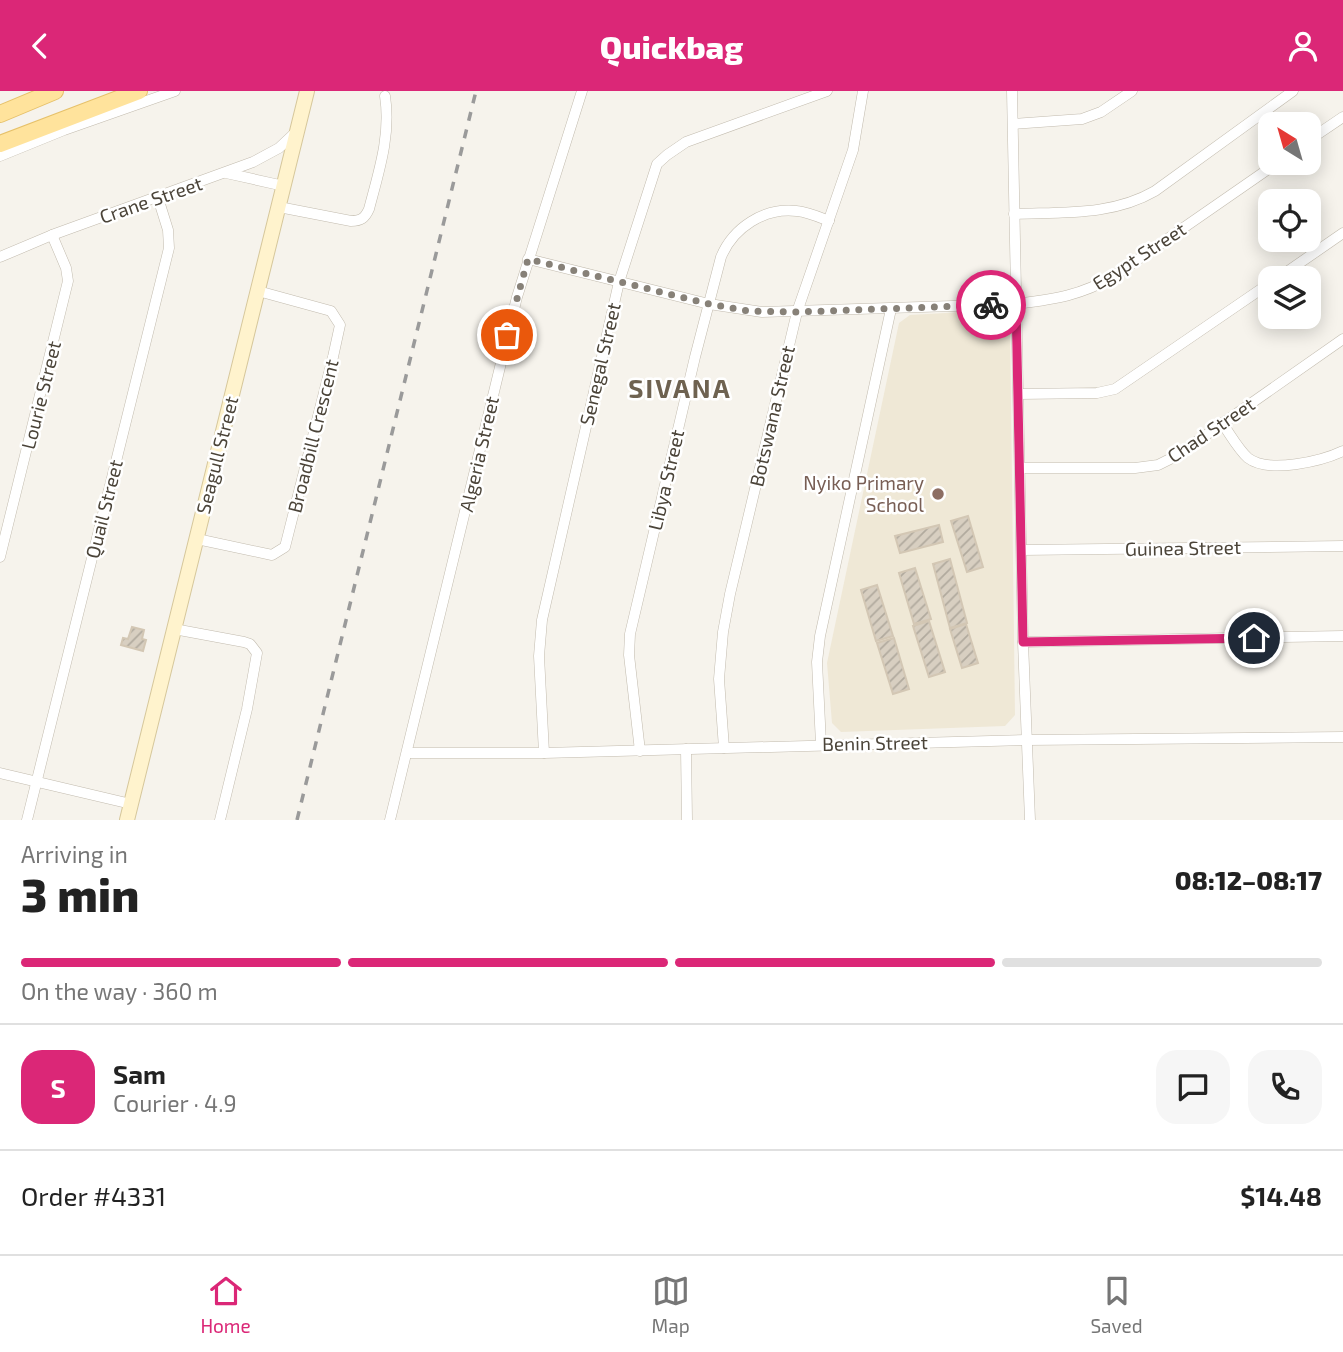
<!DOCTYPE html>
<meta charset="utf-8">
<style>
body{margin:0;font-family:"Exo 2",sans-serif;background:#f6f6f6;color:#222;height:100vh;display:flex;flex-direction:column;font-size:26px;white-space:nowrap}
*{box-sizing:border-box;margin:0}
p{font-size:23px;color:#767676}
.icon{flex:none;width:38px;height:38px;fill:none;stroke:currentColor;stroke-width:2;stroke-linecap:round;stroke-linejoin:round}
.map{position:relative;height:729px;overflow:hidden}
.sheet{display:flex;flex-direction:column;background:#fff;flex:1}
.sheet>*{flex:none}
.needle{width:46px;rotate:323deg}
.controls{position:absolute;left:1258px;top:21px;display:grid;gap:14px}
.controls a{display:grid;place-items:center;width:63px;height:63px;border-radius:14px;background:#fff;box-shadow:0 4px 18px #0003;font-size:35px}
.pin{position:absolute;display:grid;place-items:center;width:60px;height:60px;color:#fff;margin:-30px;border:4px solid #fff;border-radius:50%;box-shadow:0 2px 7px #0007}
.courier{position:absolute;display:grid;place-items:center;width:70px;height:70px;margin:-35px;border:5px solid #db2777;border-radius:50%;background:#fff;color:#222;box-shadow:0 2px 9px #0007}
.overview em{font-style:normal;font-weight:800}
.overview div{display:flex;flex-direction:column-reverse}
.overview{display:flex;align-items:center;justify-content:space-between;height:119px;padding:0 21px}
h1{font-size:46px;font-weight:800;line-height:52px}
.bar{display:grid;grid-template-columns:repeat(4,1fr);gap:10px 7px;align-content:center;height:84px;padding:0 21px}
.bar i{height:9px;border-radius:5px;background:#e0e0e0}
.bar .on{background:#db2777}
.bar p{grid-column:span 4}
.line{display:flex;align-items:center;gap:18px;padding:0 21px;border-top:2px solid #e0e0e0}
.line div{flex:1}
.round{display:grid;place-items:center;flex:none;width:74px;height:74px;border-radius:21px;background:#f6f6f6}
header{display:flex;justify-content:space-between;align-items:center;height:91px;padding:0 21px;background:#db2777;color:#fff;font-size:32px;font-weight:800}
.tabs{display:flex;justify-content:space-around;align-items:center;height:98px;border-top:2px solid #e0e0e0;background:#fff;font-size:19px;color:#767676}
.tabs a{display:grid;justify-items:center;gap:4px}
.tabs .on{color:#db2777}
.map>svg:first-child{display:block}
.education{fill:#efe8d6}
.building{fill:url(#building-hatch);stroke:#d3c7b4;stroke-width:2}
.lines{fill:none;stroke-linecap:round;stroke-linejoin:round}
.street-casing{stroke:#c2bbae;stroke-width:11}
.secondary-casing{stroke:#d6c79b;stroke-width:16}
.primary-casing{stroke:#e6c16a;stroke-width:18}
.street{stroke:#fff;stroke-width:10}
.secondary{stroke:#fff3cd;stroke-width:14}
.primary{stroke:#ffe39c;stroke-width:16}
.rail{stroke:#9a9a9a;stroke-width:3.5;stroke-dasharray:9 9;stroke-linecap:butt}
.done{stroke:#878178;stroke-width:7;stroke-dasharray:0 12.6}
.route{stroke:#db2777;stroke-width:9}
.education-dot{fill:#8d6e63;stroke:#fff;stroke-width:2.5}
.labels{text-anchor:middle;stroke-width:5;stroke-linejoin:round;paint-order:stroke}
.street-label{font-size:19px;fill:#4b4439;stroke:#fff}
.education-label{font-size:19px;fill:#785e54;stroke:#fff;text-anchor:end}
.district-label{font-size:26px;font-weight:bold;letter-spacing:2px;fill:#6e6250;stroke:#fff}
</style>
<header><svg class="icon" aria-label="back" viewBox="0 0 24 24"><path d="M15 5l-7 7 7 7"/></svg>Quickbag<svg class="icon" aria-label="person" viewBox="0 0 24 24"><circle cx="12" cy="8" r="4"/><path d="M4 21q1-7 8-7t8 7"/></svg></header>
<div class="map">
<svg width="1343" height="729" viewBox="0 0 1343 729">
<defs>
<pattern id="building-hatch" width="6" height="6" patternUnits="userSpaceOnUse" patternTransform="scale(1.75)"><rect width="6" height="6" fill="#d8cfc1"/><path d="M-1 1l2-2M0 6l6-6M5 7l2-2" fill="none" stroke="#b1aa9e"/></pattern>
</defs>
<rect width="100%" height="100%" fill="#f6f3ec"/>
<polygon class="education" points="998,219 1010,233 1015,624 1005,635 841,641 832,632 827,572 899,232 910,224"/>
<g class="building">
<polygon points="968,425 983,476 967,481 951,430"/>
<polygon points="939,434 943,451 900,462 895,445"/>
<polygon points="950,468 967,532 950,537 933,473"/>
<polygon points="915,477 931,528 914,533 899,482"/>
<polygon points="877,494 893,545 876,550 861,499"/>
<polygon points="929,530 945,581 929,586 913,535"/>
<polygon points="966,533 978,572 962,577 950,538"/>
<polygon points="132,536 144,539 142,548 146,549 143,560 121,554 123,547 128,548"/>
<polygon points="894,547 909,598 893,603 877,552"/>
</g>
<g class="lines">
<defs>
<g id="street">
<polyline points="1012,0 1023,551 1030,729"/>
<polyline points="1014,33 1082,28 1101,21 1132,0"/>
<polyline points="1309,49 1343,26"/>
<polyline points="0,65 64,39 175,0"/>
<polyline points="226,82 284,95"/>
<path d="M279,116L351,130C361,130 365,127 369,118C379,80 391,44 385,5"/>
<path d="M1014,123C1063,121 1112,125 1155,100L1293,0"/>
<polyline points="0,166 52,144 253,71 279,57 295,42"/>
<path d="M528,168L709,213L762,221L1016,213C1054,208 1080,205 1114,185L1277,72"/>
<polyline points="1278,187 1343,142"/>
<polyline points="1019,303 1097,302 1115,298 1270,192"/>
<path d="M1222,332C1230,343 1238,358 1248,367C1269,383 1322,370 1343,360"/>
<polyline points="1020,377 1135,377 1158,374 1176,365 1343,248"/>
<polyline points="197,448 272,464 285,456 333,266 340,234 331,220 258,200"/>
<polyline points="1022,459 1343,455"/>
<polyline points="0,466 68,190 66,177 52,144"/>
<polyline points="174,538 244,551 250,553 257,562 247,618 220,729"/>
<polyline points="1023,551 1343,545"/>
<polyline points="821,653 817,571 820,545 891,218"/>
<polyline points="724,657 719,588 723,541 730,503 797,221 853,59 863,0"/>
<polyline points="686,658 687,729"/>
<path d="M640,660L629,564L630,543L695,266L721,166C733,137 764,116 797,120C808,121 819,126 829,130"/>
<polyline points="407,662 544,662 1027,649 1343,646"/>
<polyline points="544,662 539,565 542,529 619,191 657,73 667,64 686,51 827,0"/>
<polyline points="0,682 131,713"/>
<polyline points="27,729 169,157 168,139 158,107"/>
<polyline points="390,729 517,206 582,0"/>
</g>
<polyline id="secondary" points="127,729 307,0"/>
<g id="primary">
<polyline points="0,23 55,0"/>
<polyline points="0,53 139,0"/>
</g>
</defs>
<use href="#street" class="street-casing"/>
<use href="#secondary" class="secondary-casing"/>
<use href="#primary" class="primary-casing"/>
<use href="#street" class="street"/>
<use href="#secondary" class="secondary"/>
<use href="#primary" class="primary"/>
<polyline class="rail" points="297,729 476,0"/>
</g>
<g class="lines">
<polyline class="done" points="507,244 528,168 709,213 749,220 797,221 991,214"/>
<polyline class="route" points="991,214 1016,213 1023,551 1254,547"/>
</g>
<circle class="education-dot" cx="938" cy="403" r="7"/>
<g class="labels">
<g class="street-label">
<text transform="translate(151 109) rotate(-19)" y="7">Crane Street</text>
<text transform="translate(1139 165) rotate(-33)" y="7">Egypt Street</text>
<text transform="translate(600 273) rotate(-77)" y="7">Senegal Street</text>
<text transform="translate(41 304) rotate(-76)" y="7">Lourie Street</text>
<text transform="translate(772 325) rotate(-77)" y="7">Botswana Street</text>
<text transform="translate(1211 339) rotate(-34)" y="7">Chad Street</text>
<text transform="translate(313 345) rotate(-76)" y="7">Broadbill Crescent</text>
<text transform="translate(479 363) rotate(-77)" y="7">Algeria Street</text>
<text transform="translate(217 364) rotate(-76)" y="7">Seagull Street</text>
<text transform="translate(666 389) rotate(-77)" y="7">Libya Street</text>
<text transform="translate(104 418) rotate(-76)" y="7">Quail Street</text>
<text transform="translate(1183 457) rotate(-1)" y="7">Guinea Street</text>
<text transform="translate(875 652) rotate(-1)" y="7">Benin Street</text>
</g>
<g class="education-label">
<text x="924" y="399">Nyiko Primary<tspan x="924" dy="22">School</tspan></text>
</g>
<g class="district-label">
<text x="680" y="307">SIVANA</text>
</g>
</g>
</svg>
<div class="controls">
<a><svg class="needle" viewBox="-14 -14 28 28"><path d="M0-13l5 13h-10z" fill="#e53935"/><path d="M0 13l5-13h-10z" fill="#767676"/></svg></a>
<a><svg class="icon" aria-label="locate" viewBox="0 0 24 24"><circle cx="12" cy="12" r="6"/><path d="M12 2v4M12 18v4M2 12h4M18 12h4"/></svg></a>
<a><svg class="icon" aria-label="layers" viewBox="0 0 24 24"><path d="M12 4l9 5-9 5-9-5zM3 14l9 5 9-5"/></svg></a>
</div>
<div class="pin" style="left:507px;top:244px;background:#ea580c"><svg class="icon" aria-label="bag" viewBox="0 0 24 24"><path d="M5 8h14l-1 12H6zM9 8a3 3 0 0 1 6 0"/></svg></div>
<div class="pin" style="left:1254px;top:547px;background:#1f2937"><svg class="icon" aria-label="home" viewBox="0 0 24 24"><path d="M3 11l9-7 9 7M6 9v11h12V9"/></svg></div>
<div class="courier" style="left:991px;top:214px"><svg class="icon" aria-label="bike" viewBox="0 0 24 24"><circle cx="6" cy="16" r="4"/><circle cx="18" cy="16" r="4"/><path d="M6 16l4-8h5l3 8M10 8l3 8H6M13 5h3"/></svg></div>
</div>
<section class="sheet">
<div class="overview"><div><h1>3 min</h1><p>Arriving in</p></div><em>08:12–08:17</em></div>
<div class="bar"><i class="on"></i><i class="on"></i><i class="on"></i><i></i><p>On the way · 360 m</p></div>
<div class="line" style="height:126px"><b class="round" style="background:#db2777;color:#fff">S</b><div><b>Sam</b><p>Courier · 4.9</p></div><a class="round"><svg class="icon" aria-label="chat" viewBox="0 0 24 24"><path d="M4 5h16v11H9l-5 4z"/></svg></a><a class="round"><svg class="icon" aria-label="phone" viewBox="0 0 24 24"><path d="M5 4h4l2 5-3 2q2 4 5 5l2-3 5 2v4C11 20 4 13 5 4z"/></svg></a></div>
<div class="line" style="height:91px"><div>Order #4331</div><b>$14.48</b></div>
</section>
<nav class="tabs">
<a class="on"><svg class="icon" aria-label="home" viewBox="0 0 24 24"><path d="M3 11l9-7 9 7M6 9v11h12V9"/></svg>Home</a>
<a><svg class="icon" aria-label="map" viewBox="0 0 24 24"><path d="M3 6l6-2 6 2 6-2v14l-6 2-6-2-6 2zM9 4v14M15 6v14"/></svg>Map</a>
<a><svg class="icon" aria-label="saved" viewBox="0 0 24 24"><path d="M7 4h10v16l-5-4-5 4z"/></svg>Saved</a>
</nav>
